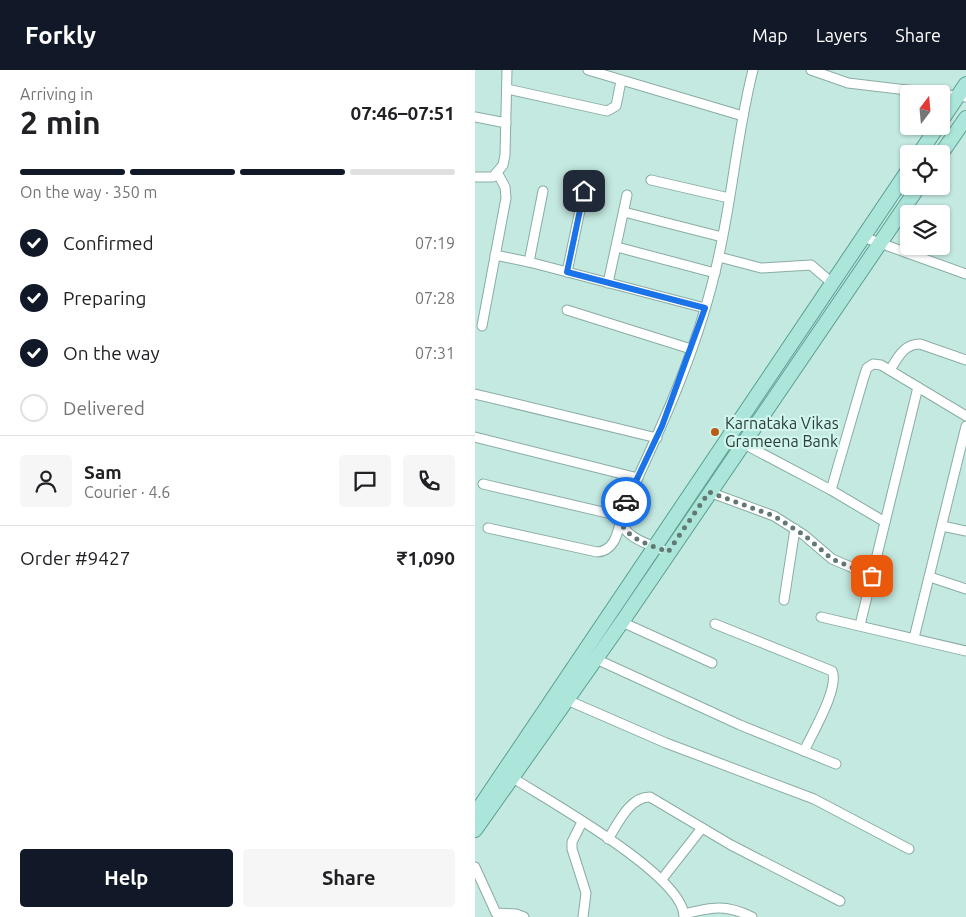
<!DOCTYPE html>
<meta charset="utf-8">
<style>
body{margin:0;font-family:Ubuntu,sans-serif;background:#f6f6f6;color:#202124;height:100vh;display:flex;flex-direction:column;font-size:19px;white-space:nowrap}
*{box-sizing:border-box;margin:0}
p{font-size:16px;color:#757577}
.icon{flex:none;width:28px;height:28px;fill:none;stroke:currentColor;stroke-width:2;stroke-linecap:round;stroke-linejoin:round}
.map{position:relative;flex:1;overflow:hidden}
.panel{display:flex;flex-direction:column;background:#fff;width:475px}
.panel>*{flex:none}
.needle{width:32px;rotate:16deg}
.controls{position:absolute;left:425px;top:15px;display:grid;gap:10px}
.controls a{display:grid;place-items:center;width:50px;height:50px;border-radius:5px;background:#fff;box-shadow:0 1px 4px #0004;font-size:25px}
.pin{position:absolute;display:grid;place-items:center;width:42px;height:42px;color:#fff;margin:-21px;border-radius:10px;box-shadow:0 2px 8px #0006}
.courier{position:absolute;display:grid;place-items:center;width:50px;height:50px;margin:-25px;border:4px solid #1a73e8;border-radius:50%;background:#fff;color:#222;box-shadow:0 1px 6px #0007}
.summary em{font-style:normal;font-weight:600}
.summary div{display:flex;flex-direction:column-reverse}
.summary{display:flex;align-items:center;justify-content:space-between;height:85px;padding:0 20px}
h1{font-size:32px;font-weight:600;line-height:38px}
.bar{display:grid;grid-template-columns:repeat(4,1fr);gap:8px 5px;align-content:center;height:60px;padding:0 20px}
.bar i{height:6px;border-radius:4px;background:#e0e0e0}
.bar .selected{background:#111827}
.bar p{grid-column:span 4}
.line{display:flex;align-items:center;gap:12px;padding:0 20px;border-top:1px solid #e0e0e0}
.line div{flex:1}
.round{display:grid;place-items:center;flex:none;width:52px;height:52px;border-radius:5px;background:#f6f6f6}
ol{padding:0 20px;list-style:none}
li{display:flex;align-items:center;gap:15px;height:55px}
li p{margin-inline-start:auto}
li .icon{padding:5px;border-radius:50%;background:#111827;color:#fff;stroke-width:4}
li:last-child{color:#757577}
li i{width:28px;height:28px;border:2px solid #e0e0e0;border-radius:50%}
.button{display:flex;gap:10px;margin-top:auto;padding:10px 20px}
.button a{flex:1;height:58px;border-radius:5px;background:#111827;color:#fff;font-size:20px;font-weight:600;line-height:58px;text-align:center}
.button a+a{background:#f6f6f6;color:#202124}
header{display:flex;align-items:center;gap:30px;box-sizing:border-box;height:70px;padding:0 25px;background:#111827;color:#fff}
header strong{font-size:24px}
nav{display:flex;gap:28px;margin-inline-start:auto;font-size:18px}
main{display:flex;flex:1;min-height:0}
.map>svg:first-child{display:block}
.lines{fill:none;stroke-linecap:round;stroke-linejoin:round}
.minor-casing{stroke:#89aca4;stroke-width:11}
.primary-casing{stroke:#5b9f92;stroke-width:16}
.minor{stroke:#fff;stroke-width:9}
.primary{stroke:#ace6da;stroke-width:14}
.done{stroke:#617873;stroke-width:5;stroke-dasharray:0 9}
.route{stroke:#1a73e8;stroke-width:6}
.poi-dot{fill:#bb5c14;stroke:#d1f6ee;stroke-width:2}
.labels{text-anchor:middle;stroke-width:4.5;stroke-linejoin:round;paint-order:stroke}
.poi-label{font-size:16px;fill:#2c3b38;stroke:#d1f6ee;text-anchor:start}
</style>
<header>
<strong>Forkly</strong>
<nav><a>Map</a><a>Layers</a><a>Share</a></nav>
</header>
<main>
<section class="panel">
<div class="summary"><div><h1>2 min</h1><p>Arriving in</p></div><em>07:46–07:51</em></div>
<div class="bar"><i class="selected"></i><i class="selected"></i><i class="selected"></i><i></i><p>On the way · 350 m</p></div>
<ol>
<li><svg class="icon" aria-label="check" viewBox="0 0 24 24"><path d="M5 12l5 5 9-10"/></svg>Confirmed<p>07:19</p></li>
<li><svg class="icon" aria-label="check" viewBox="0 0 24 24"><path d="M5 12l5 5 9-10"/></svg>Preparing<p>07:28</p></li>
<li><svg class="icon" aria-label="check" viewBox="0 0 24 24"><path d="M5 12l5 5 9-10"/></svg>On the way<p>07:31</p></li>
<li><i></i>Delivered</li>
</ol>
<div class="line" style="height:90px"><a class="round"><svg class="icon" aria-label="person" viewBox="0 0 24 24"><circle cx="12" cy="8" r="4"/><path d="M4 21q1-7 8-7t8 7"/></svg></a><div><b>Sam</b><p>Courier · 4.6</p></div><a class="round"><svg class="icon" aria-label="chat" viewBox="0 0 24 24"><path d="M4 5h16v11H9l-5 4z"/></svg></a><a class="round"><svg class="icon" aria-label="phone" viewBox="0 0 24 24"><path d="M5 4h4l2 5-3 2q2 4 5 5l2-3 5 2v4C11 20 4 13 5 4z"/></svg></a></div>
<div class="line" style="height:65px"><div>Order #9427</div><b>₹1,090</b></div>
<div class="button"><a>Help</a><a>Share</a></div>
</section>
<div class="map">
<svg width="491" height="847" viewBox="0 0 491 847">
<rect width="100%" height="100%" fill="#c4e9e1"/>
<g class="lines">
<defs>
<g id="minor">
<polyline points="113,0 268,46"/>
<polyline points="336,0 373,13 491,27"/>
<polyline points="32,19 132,41 141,36 146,11"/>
<polyline points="0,47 31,53"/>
<polyline points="0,107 18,107 28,95 30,85 32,0"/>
<polyline points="176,110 254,128"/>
<polyline points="149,142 247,167"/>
<polyline points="388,167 491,204"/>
<polyline points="142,177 240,203"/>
<polyline points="20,185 54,192 230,238"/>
<polyline points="244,187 286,198 336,195 357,213"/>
<polyline points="54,192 68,121"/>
<polyline points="92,202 109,121"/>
<polyline points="133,213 152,125"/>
<polyline points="92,240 216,279"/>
<polyline points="7,256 31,128 30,117 23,104"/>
<path d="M415,300C423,287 429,274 445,274L491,290"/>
<polyline points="0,324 182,368"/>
<polyline points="0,367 163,408"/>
<polyline points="269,374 356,420 410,452"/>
<polyline points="8,414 145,446"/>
<polyline points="356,420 388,310 392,298 398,294 406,295 491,346"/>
<polyline points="234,422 299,446 329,465 357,489 397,506"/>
<polyline points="467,456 491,461"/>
<path d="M13,458L122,482C138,481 142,466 145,453"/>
<path d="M193,482C176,475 146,468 145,446C182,367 220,287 240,202C257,135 261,66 278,0"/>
<polyline points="455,507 491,519"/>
<polyline points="309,530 320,459"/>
<polyline points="346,547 491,581"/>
<polyline points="147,552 237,593"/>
<path d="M240,554L357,601C365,617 337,664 329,681"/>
<polyline points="385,555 443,317"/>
<polyline points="439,568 491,356"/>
<polyline points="121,589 265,655 361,694"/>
<polyline points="92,630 191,673 339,729 434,779"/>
<path d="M38,708C72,730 210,806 209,847"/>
<polyline points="107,752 97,772 97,779 111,823 108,847"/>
<path d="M133,769C143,754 154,727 175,727L256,775L365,831"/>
<polyline points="0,797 21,843 41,844 49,847"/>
<polyline points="187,809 227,758"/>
<path d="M209,844C237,837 251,834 277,847"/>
</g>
<g id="primary">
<polyline points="466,51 491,14"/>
<polyline points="444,84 463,56"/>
<polyline points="466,84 491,48"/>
<polyline points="0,744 434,99"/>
<polyline points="0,760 147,552 444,116"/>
</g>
</defs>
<use href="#minor" class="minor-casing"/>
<use href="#primary" class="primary-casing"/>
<use href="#minor" class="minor"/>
<use href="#primary" class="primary"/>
</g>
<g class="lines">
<path class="done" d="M151,432L145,446C146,468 176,475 193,482L234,422L299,446L329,465L357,489L397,506"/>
<polyline class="route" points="109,121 92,202 230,238 187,356 151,432"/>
</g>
<circle class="poi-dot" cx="240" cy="362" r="5"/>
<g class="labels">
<g class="poi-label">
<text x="250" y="359">Karnataka Vikas<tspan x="250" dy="18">Grameena Bank</tspan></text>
</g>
</g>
</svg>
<div class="controls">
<a><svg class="needle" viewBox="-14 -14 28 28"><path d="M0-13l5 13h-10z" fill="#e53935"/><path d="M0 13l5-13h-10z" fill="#757577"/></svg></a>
<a><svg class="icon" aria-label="locate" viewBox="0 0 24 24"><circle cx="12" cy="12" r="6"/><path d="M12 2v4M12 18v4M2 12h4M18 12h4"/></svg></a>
<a><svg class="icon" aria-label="layers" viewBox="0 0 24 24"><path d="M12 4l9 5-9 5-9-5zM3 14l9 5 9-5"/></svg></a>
</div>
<div class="pin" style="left:397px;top:506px;background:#ea580c"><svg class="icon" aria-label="bag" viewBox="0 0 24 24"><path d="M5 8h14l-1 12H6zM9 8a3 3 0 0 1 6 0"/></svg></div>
<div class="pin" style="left:109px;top:121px;background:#1f2937"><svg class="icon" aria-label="home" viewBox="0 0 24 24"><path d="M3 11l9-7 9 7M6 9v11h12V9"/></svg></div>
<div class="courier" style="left:151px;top:432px"><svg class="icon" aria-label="car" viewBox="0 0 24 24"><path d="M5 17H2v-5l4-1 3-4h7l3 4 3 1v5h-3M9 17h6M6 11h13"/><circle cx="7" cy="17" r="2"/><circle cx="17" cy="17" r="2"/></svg></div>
</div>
</main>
